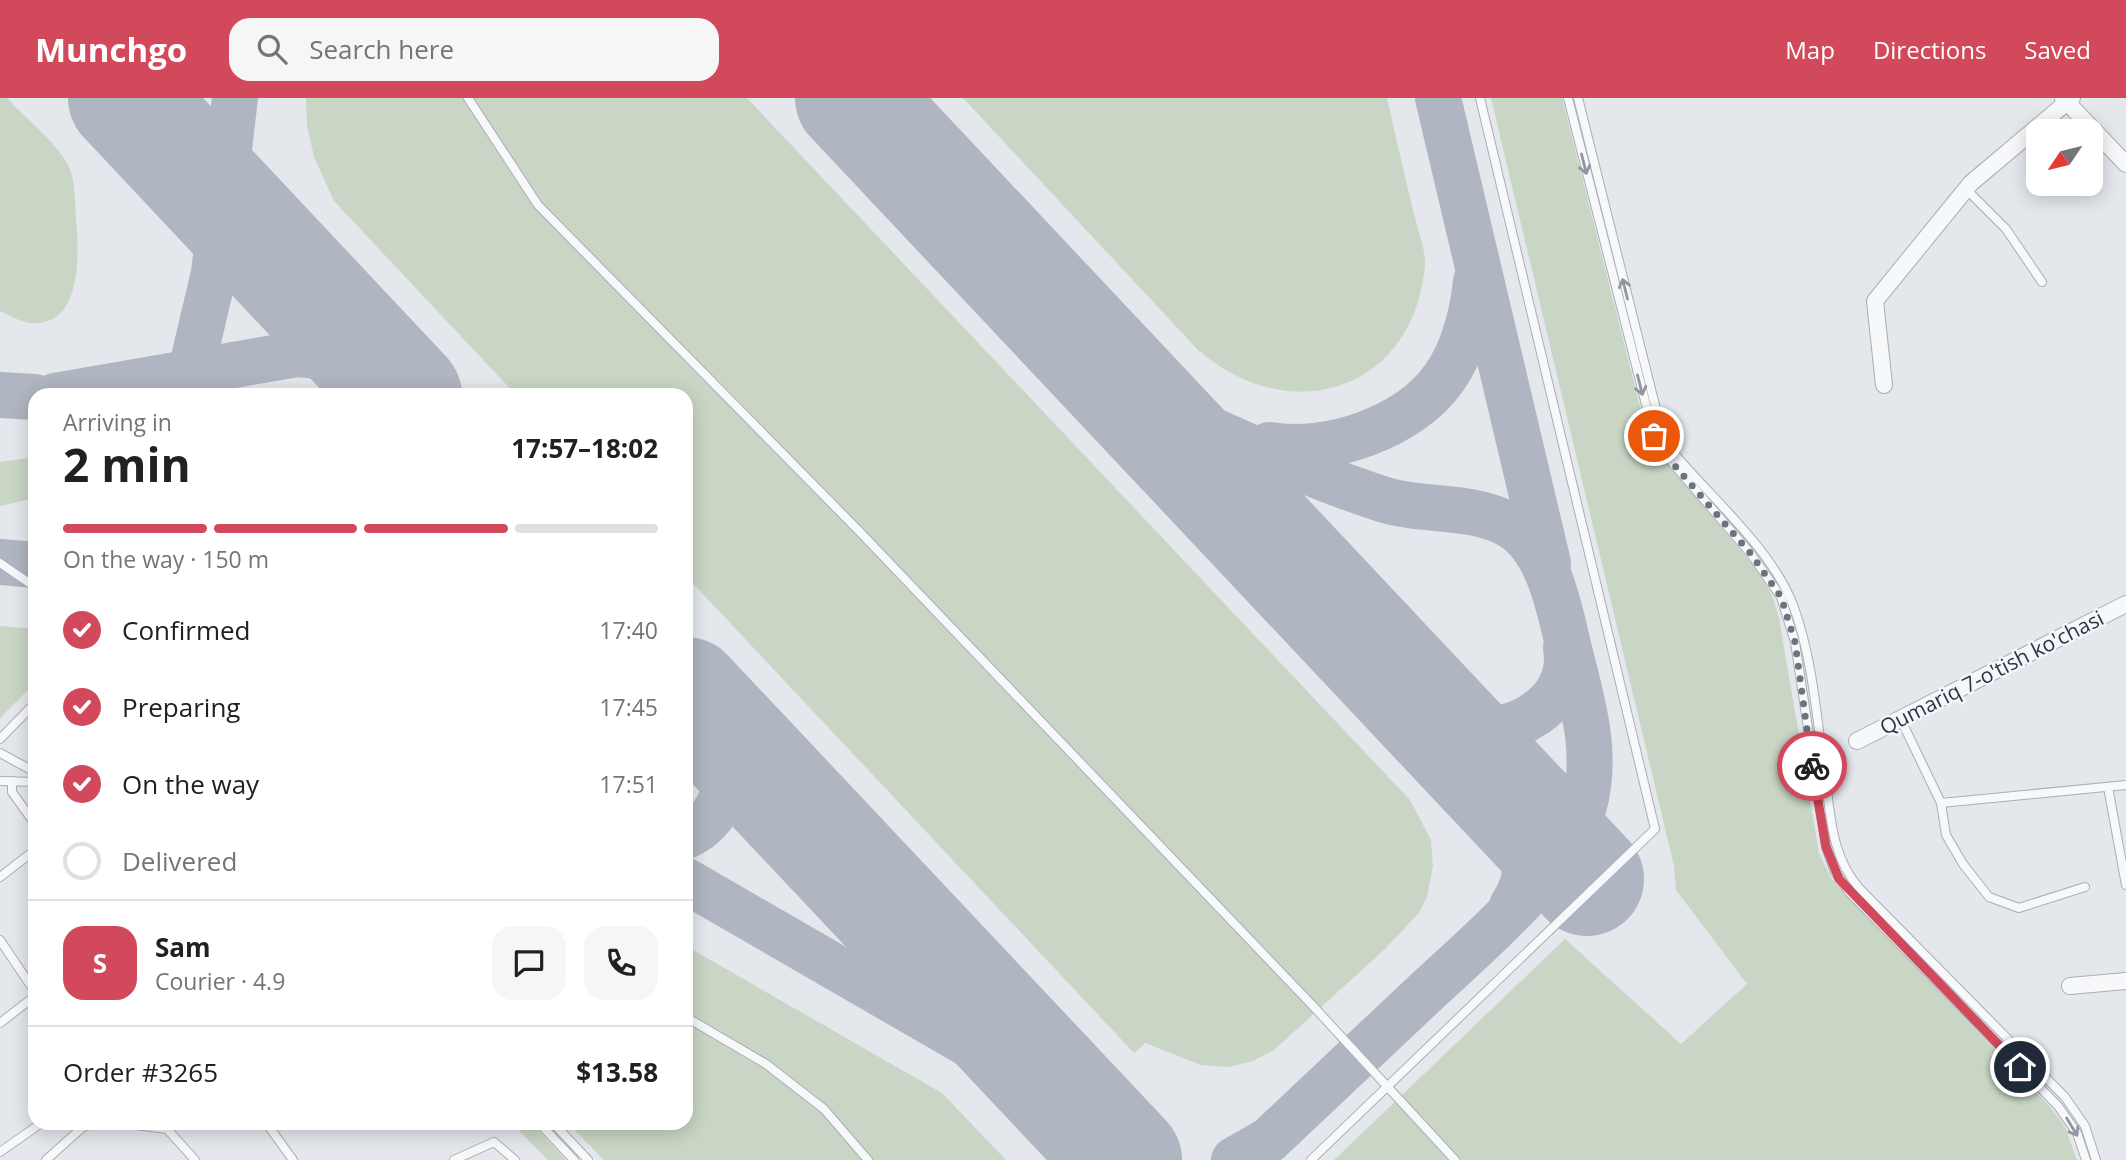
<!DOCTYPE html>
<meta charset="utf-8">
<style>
body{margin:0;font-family:"Open Sans",sans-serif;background:#f6f6f6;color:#202124;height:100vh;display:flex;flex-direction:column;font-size:26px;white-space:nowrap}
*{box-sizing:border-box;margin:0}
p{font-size:23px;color:#757577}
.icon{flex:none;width:38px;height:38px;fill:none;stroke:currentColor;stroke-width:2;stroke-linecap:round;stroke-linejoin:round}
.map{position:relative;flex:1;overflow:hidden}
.details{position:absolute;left:28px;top:290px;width:665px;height:742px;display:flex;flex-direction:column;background:#fff;border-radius:21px;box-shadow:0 4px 18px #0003}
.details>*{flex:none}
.needle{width:46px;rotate:235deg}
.buttons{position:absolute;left:2026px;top:21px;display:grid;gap:14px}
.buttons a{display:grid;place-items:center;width:77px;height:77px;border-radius:14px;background:#fff;box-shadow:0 4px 18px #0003;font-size:35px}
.pin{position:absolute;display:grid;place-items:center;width:60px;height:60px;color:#fff;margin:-30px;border:4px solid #fff;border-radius:50%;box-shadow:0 2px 7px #0007}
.courier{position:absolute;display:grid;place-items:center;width:70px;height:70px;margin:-35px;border:5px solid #d1495b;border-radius:50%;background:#fff;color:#222;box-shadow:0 2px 9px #0007}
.head em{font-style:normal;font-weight:700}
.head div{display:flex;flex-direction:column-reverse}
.head{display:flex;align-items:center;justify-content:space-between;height:119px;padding:0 35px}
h1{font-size:46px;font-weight:700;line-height:52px}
.bar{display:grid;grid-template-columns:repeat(4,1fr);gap:10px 7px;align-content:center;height:84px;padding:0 35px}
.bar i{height:9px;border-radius:5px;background:#e0e0e0}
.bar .current{background:#d1495b}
.bar p{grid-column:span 4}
.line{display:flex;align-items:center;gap:18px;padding:0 35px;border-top:2px solid #e0e0e0}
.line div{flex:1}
.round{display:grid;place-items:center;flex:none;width:74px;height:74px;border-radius:21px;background:#f6f6f6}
ol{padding:0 35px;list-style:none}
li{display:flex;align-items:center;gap:21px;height:77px}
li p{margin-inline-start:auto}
li .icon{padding:7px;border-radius:50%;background:#d1495b;color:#fff;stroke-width:4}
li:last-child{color:#757577}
li i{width:38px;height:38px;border:4px solid #e0e0e0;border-radius:50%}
header{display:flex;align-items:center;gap:42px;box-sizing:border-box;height:98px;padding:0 35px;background:#d1495b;color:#fff}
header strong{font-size:33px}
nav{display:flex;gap:38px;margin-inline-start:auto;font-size:24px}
.search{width:490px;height:63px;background:#f6f6f6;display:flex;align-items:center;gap:18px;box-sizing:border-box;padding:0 24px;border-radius:21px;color:#757577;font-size:26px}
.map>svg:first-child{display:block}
.green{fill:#c9d6c5}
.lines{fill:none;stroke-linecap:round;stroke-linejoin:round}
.taxiway{stroke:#b0b6c1;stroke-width:46}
.runway{stroke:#b0b6c1;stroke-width:114}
.service-casing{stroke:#a9aeb7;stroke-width:10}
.minor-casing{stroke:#a9aeb7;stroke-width:18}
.service{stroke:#f7f8fa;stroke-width:8}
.minor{stroke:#f7f8fa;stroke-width:16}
.oneway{stroke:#9196a0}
.done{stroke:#6c737f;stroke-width:7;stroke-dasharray:0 12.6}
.route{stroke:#d1495b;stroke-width:9}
.labels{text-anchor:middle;stroke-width:5;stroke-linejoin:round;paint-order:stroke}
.street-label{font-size:21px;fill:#2b3445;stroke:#f4f6f9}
</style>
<header>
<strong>Munchgo</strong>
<div class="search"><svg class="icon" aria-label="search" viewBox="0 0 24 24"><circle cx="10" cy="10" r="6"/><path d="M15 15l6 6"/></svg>Search here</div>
<nav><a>Map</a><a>Directions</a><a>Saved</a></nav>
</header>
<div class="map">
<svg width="2126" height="1062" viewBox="0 0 2126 1062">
<rect width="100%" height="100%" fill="#e4e7ec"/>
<g class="green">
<path d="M0,0H7C25,20 51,40 66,63C76,80 75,103 76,121C79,154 83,230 30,225C20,224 9,217 0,213Z"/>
<polygon points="306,0 747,0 1410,702 1431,742 1433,768 1427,799 1418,816 1385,851 1274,952 1253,963 1228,969 1201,967 1145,945 1134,955 686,478 686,298 516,297 334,103 314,59 307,27"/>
<path d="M963,0H1387C1396,40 1405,80 1415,120C1418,134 1426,152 1425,167C1414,293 1290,332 1198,252Z"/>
<polygon points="1491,0 1562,0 1649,344 1758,473 1772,497 1779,520 1819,755 1831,780 2051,1010 2065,1029 2077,1062 1334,1062 1565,841 1681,946 1747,886 1676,792 1674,768"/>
<polygon points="35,359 35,400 0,408 0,364"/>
<polygon points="0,528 35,531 35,585 0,620"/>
<polygon points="686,848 942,995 1006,1062 604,1062 569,1026 686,1026"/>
<polygon points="513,1026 532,1026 566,1062 548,1062"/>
</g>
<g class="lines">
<g class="taxiway">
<polyline points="1438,0 1548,465"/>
<polyline points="175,53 199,88 214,136"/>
<path d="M1131,296C1214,332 1300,375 1385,402C1425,414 1474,406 1511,428C1548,450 1559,508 1568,547C1581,600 1599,653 1584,708C1565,774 1476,847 1426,894C1374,943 1321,993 1269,1042L1234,1062"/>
<polyline points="0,297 35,299"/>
<path d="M55,298L297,256C338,258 372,271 404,298"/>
<polyline points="185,298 214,175 235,0"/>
<path d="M1269,347C1327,357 1409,330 1444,280C1463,254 1473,215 1476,183"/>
<polyline points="0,464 35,467"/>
<path d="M1416,599C1429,611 1442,624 1460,629C1511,643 1575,606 1566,550"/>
<path d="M1492,679C1522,715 1541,764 1512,808"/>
<path d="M686,738C720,724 734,682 722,648C715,631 703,616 691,602"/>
<polyline points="686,783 1072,1006"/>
<polyline points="1098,1033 1145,1062"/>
</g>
<g class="runway">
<polyline points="125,0 405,298"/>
<polyline points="852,0 1587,781"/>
<polyline points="686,596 1125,1062"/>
</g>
<defs>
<g id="service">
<polyline points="468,0 538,107 859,433 1314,909 1455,1062"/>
<polyline points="1568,0 1654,338 1663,354 1751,456 1781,499 1795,544 1826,749 1835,774 1849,794 2058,1008 2077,1035 2086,1062"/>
<path d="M1578,0L1662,335L1672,353C1710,399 1772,451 1793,507C1814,563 1817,627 1826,685C1831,723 1833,760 1859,790L2065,999L2085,1028L2096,1062"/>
<polyline points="1966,91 2006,131 2042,184"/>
<polyline points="0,465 35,489"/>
<polyline points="1901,622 1941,705 2126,687"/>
<polyline points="0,641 35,605"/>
<polyline points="0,655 35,674"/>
<polyline points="0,683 35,684"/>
<polyline points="12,683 12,694 35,726"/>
<polyline points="2108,689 2126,787"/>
<polyline points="1941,705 1946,737 1963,766 1989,799 2019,810 2085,789"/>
<polyline points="0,779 35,752"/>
<polyline points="0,842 35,894"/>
<polyline points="686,919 766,966 824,1011 868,1062"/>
<polyline points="0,925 35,898"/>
<polyline points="128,1026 167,1031 195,1062"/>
<polyline points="267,1026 293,1062"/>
<polyline points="540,1026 574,1062"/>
<polyline points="554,1026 588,1062"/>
<polyline points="0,1054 40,1026"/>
<polyline points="46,1062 84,1028 96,1026"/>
<polyline points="454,1062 494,1044 515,1062"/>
<polyline points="1311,1062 1655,731 1480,0"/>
</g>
<g id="minor">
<polyline points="2063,0 2126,66"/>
<polyline points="1884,287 1875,203 1971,85 2072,0"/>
<polyline points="1857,643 2126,506"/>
<polyline points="2070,888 2126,883"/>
</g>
</defs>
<use href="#service" class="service-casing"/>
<use href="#minor" class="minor-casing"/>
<use href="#service" class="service"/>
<use href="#minor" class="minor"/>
</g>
<defs><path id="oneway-shaft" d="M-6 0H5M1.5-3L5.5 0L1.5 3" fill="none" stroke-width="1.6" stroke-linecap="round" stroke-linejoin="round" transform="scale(1.75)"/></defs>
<g class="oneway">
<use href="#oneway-shaft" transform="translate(1584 66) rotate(76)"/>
<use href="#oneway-shaft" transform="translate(1625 191) rotate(-104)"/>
<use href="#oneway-shaft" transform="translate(1640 287) rotate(76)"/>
<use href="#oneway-shaft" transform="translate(2072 1029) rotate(59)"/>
</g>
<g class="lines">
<polyline class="done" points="1654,338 1663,354 1751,456 1781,499 1795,544 1812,668"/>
<polyline class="route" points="1812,668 1826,749 1839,781 2020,969"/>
</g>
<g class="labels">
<g class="street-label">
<text transform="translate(1992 575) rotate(-27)" y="7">Qumariq 7-o'tish ko'chasi</text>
</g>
</g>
</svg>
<div class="buttons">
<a><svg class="needle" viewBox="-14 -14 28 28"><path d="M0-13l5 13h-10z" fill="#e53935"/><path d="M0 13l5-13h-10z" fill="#757577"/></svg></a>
</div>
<div class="pin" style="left:1654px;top:338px;background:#ea580c"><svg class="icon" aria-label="bag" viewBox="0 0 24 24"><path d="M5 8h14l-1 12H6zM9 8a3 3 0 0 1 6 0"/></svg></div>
<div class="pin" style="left:2020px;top:969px;background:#1f2937"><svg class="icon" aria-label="home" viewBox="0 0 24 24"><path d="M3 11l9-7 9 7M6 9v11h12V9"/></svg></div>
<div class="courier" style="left:1812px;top:668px"><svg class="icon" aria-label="bike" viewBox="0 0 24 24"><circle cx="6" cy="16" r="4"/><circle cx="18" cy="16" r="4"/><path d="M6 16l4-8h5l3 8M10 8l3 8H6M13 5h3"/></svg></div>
<section class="details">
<div class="head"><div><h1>2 min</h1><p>Arriving in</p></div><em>17:57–18:02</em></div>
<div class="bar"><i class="current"></i><i class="current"></i><i class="current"></i><i></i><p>On the way · 150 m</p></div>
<ol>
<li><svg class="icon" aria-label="check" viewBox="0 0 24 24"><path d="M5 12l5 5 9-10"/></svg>Confirmed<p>17:40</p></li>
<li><svg class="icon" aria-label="check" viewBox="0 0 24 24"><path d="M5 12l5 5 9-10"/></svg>Preparing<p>17:45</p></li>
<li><svg class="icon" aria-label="check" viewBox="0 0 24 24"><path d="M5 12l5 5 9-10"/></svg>On the way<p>17:51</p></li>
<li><i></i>Delivered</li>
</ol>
<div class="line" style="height:126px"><b class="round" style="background:#d1495b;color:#fff">S</b><div><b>Sam</b><p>Courier · 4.9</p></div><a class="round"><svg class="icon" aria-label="chat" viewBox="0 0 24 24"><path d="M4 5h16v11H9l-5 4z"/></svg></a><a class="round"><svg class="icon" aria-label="phone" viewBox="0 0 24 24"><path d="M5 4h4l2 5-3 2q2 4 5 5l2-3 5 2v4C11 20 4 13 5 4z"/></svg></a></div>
<div class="line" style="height:91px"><div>Order #3265</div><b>$13.58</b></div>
</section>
</div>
